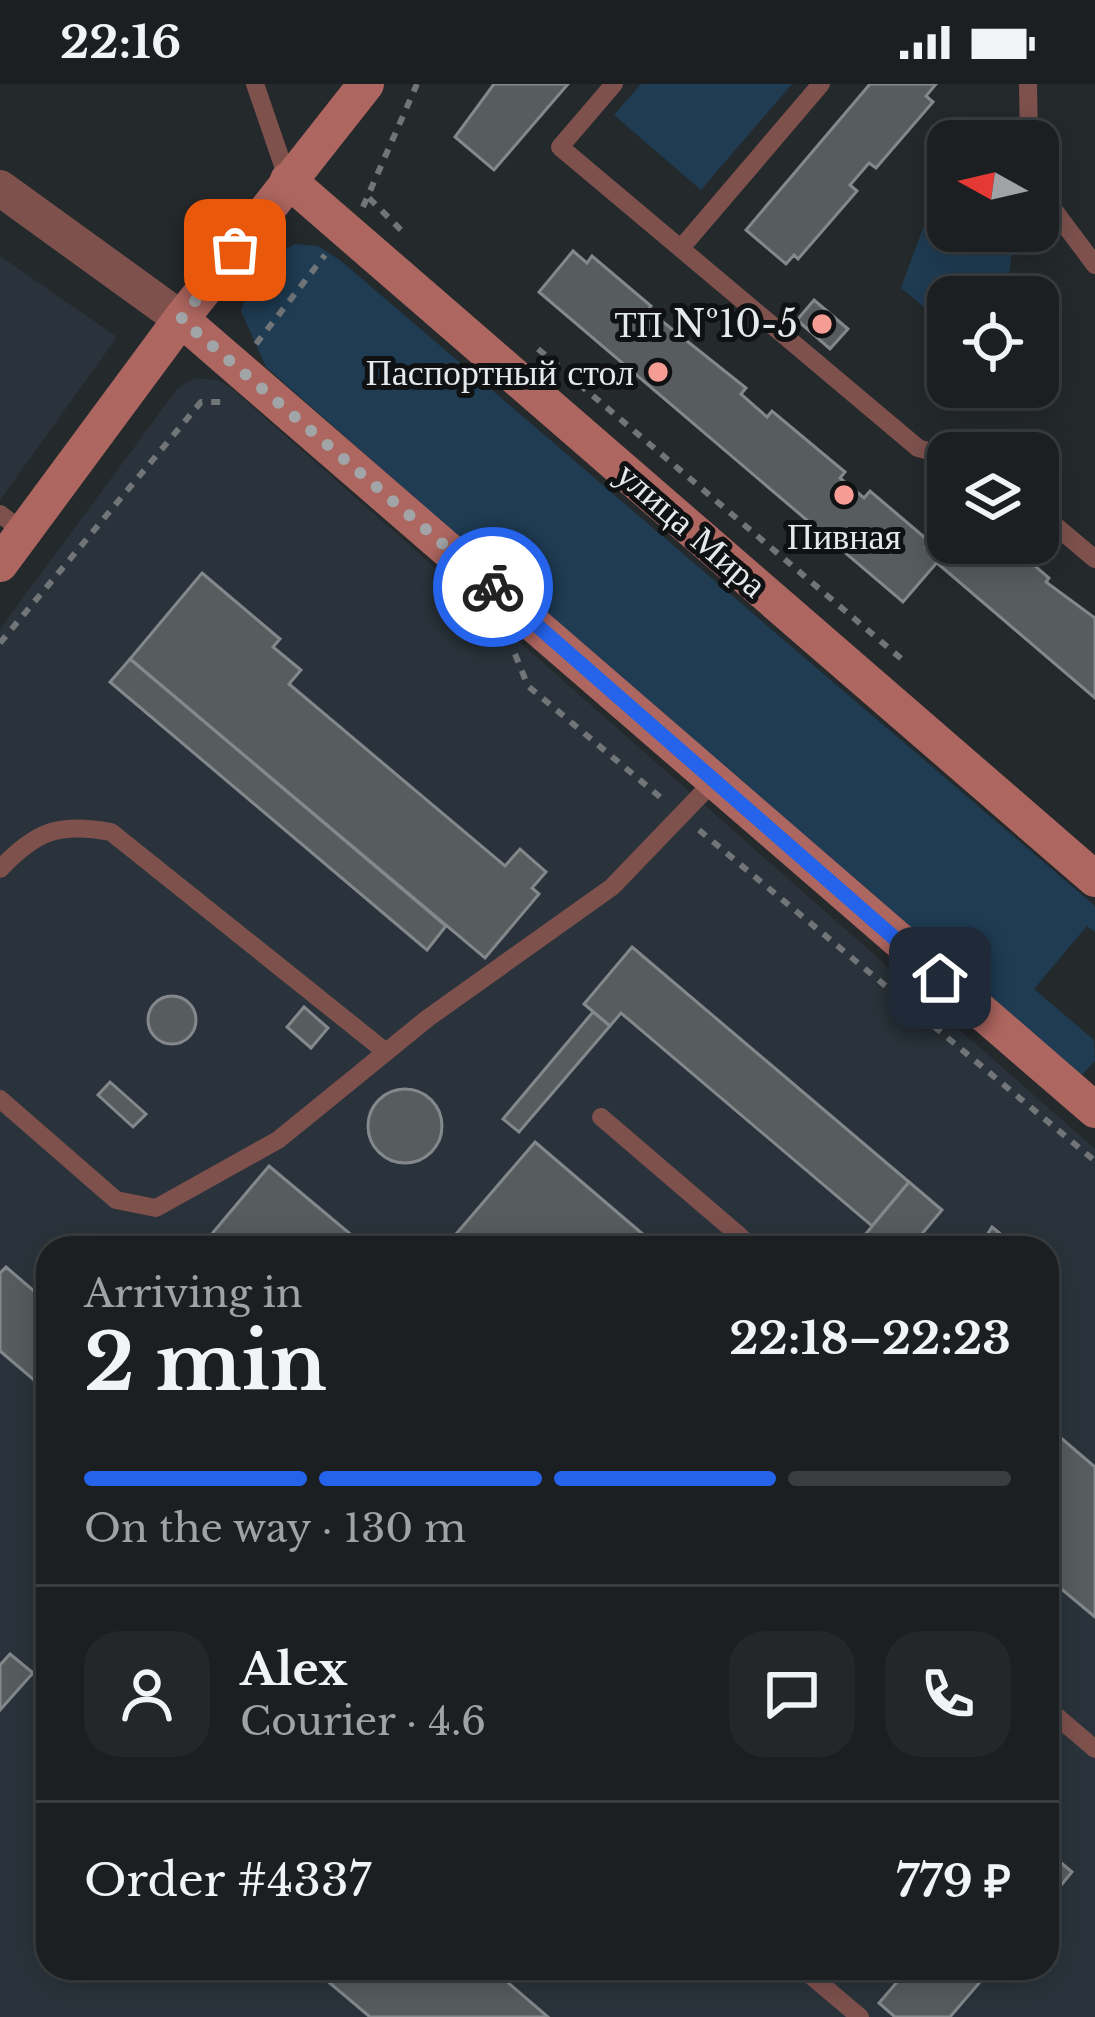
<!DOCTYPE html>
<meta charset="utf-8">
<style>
body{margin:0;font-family:"Libre Baskerville",serif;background:#24272a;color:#f1f3f6;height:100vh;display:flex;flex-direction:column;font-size:45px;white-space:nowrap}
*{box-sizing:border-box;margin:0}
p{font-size:39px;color:#a0a2a5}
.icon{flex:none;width:66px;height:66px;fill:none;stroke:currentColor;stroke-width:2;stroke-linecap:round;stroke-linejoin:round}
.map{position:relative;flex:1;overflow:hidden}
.details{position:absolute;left:36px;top:1152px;width:1023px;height:744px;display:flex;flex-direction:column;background:#1b1f21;border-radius:36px;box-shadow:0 6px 30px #0003,0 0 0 3px #393d3f}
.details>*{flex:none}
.needle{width:78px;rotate:278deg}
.fabs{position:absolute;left:927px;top:36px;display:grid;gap:24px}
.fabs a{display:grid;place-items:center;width:132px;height:132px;border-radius:24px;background:#1b1f21;box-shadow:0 6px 30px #0003,0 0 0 3px #393d3f;font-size:60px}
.pin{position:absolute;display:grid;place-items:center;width:102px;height:102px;color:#fff;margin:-51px;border-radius:24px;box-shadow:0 6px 18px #0006}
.courier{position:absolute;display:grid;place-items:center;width:120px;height:120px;margin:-60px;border:9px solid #2563eb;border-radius:50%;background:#fff;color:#222;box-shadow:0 3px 15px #0007}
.head em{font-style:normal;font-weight:800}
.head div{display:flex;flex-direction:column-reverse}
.head{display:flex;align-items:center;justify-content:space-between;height:204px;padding:0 48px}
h1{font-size:78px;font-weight:800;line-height:90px}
.bar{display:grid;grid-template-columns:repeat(4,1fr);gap:18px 12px;align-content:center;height:144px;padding:0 48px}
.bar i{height:15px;border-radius:9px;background:#393d3f}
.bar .selected{background:#2563eb}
.bar p{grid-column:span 4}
.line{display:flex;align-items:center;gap:30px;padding:0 48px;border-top:3px solid #393d3f}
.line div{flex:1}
.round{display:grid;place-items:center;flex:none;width:126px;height:126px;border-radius:36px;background:#24272a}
.status{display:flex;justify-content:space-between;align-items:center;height:84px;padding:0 60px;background:#1b1f21;direction:ltr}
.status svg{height:33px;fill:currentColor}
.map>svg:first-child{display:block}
.built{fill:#2a333b;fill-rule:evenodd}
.green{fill:#1f3c53}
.building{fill:#575c5f;stroke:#83888c;stroke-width:3}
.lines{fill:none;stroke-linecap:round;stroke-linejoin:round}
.path{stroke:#717578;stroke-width:6;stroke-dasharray:9 9;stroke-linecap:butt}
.lane{stroke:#7e514d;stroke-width:18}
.street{stroke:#7e514d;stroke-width:36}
.secondary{stroke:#ae6660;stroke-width:36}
.done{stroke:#a2a5a8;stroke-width:12;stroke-dasharray:0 21.6}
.route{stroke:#2563eb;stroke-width:15}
.poi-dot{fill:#f59c94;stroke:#0f1112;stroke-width:4.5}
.labels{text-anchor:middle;stroke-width:10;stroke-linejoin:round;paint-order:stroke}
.poi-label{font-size:36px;fill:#e6e8eb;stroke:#0f1112;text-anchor:end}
.street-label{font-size:36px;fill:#e6e8eb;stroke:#0f1112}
</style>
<div class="status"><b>22:16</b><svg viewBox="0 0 49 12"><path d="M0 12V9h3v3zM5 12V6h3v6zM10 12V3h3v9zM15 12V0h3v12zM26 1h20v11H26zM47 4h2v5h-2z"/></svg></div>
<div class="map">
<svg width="1095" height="1933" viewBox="0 0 1095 1933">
<rect width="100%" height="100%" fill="#24292c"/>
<g class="built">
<polygon points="0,172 117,253 0,416"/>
<path d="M195,294L218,296L231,304L1095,1065V1933H0V545L178,304ZM48,1164H1047V1884H48Z"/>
</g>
<g class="green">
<polygon points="641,0 792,0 701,106 614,31"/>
<polygon points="923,144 1013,162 1006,213 948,213 948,243 901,204"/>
<path d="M295,160L318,162L341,177L1095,822V848L1087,842L1034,905L1094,956L1095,977L1083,990L1068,989L266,283L241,227C252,194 263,176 295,160Z"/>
</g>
<g class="building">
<polygon points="494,0 568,0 494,86 455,53"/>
<polygon points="870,0 936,0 926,12 933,18 876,84 869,79 850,101 857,107 798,175 794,171 786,180 746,146"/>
<polygon points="573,167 587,179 592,172 651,222 648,226 746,304 741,310 767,333 772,327 845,388 840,394 864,414 870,407 930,458 926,463 940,475 903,518 539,208"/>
<polygon points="814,216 848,245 830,265 797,236"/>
<polygon points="953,459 1008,459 1049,494 1046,498 1095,534 1095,614 937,479"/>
<polygon points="202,489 280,555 273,563 301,586 289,600 505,782 520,765 546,788 532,804 539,810 485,874 130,575"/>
<polygon points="130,575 446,842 427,866 110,598"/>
<polygon points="632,863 909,1098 872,1142 621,929 610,942 584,920"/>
<circle cx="172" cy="936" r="24"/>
<polygon points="304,923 328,944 311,964 287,943"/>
<polygon points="593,928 610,942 519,1048 503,1035"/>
<polygon points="110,998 146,1030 133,1043 98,1011"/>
<circle cx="405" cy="1042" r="37"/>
<polygon points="535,1058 645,1152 634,1164 444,1164"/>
<polygon points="269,1082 367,1164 200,1164"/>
<polygon points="909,1098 942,1126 910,1164 854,1164"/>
<polygon points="992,1143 1009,1157 1003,1164 979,1164"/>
<polygon points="6,1183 48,1219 48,1308 0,1267 0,1189"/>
<polygon points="1047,1342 1095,1383 1095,1533 1047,1493"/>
<polygon points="10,1570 33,1589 0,1626 0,1581"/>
<polygon points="1047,1767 1072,1788 1047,1818"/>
<polygon points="312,1884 491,1884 548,1933 370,1933"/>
<polygon points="909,1884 992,1884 950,1933 895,1933 879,1919"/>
</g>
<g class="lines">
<g class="path">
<polyline points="369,114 405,150"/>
<polyline points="363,123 417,0"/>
<polyline points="256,260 325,171"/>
<polyline points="538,265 904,577"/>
<polyline points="0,559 201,318 222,318 225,313"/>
<polyline points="515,570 528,602 666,718"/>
<polyline points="699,746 1095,1077"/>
</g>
<g class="lane">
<polyline points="255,0 288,96"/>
<polyline points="614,0 560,63 918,364 948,373"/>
<polyline points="1028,0 1029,57"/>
<polyline points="1038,94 1050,121 1095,181"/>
<polyline points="681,164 821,0"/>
<polyline points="1038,427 1095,475"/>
<polyline points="0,430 24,448"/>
<path d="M0,785C36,747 59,738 111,748L386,968"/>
<polyline points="0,1015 116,1116 156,1124 278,1056 428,934 612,803 714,697"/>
<polyline points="601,1033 741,1153 731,1164"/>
<polyline points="1047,1624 1095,1665"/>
<polyline points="802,1884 860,1933"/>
</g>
<polyline class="street" points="0,104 181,235"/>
<g class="secondary">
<polyline points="288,96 1095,795"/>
<polyline points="181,235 1095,1026"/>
<polyline points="0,480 181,235 366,0"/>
</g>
</g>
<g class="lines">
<polyline class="done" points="235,166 181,235 493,503"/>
<polyline class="route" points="493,503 940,894"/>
</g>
<g class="poi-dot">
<circle cx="822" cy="240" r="12"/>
<circle cx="658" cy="288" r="12"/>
<circle cx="844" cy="411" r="12"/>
</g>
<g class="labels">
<g class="poi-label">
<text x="798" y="253">ТП №10-5</text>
<text x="634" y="301">Паспортный стол</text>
<text x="844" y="465" text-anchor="middle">Пивная</text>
</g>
<g class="street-label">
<text transform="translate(692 445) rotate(41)" y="13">улица Мира</text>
</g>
</g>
</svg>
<div class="fabs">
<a><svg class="needle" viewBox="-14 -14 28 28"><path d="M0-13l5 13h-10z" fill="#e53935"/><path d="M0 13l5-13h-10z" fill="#a0a2a5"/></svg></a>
<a><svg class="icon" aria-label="locate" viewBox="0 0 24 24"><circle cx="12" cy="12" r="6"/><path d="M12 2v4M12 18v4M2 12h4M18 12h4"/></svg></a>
<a><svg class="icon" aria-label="layers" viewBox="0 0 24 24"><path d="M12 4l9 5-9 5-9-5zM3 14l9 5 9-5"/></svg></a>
</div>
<div class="pin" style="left:235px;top:166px;background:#ea580c"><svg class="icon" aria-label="bag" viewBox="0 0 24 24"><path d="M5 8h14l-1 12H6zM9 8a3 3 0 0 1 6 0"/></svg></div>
<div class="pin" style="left:940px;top:894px;background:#1f2937"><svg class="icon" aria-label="home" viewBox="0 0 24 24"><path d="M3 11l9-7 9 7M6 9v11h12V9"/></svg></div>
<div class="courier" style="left:493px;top:503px"><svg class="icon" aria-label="bike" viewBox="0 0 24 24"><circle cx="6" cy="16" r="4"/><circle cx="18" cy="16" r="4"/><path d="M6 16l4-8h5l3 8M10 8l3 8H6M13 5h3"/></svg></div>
<section class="details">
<div class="head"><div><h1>2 min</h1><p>Arriving in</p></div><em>22:18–22:23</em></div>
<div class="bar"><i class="selected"></i><i class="selected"></i><i class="selected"></i><i></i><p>On the way · 130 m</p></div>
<div class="line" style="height:216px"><a class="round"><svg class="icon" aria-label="person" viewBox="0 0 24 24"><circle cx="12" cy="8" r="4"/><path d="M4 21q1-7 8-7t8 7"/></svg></a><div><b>Alex</b><p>Courier · 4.6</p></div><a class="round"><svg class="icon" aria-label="chat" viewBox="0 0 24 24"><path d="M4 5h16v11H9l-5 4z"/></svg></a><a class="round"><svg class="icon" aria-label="phone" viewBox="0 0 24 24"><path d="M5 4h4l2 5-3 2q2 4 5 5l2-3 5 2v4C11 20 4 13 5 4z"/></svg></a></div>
<div class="line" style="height:156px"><div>Order #4337</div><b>779 ₽</b></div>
</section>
</div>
